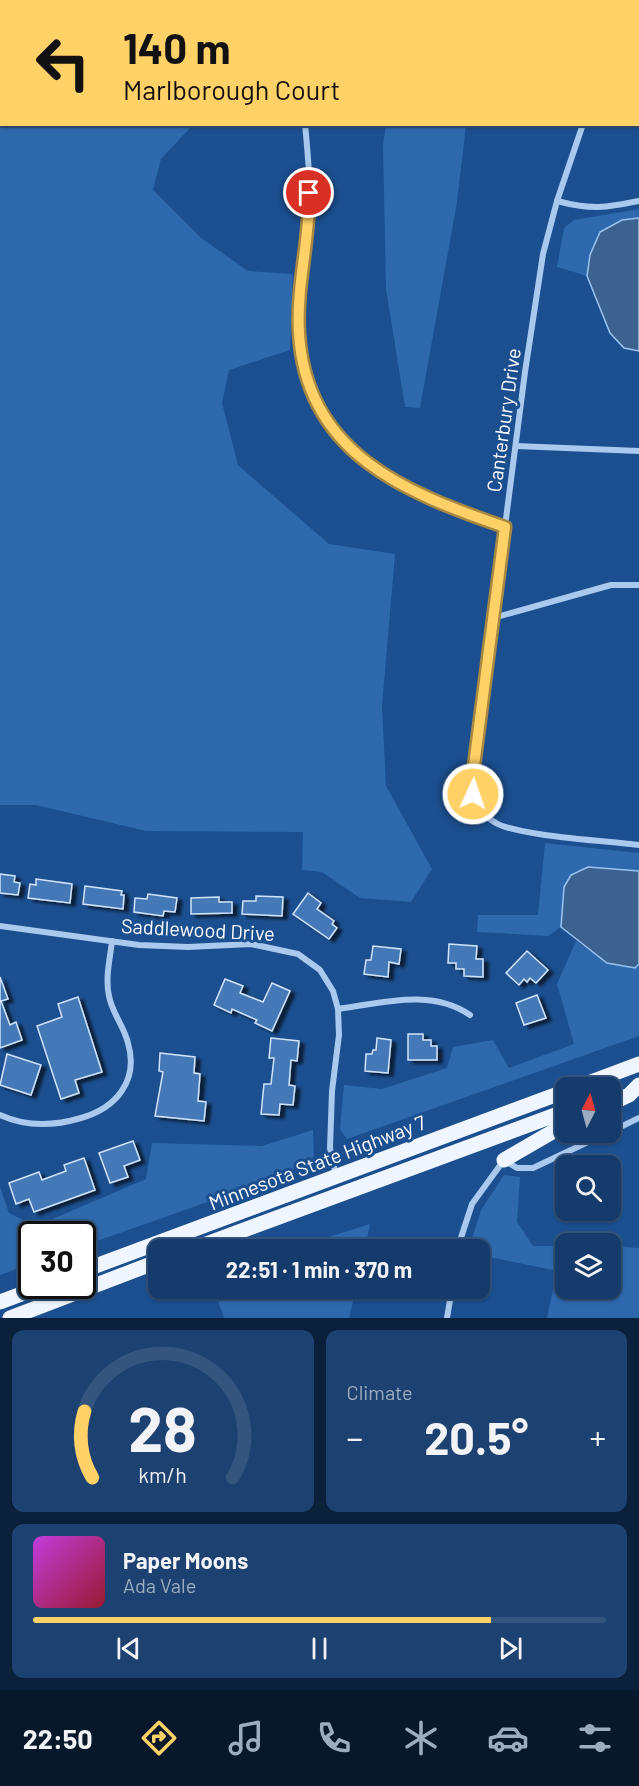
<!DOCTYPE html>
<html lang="en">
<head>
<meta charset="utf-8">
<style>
	:root { --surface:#143b6b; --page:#1d4271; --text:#f1f3f6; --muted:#9dadc1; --line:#33557e; --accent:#ffd166 }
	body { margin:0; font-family:Barlow,sans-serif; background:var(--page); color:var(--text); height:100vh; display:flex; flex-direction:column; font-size:22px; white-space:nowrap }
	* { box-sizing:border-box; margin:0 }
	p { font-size:20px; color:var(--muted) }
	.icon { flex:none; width:33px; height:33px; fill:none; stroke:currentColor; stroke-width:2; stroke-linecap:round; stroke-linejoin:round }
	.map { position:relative; height:1318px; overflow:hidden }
	.drawer { display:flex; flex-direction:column; gap:12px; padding:12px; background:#0b203b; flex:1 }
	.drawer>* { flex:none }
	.guide { position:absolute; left:0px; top:0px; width:639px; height:126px; box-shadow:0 2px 4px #0004,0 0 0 2px var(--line); background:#ffd166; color:#111; overflow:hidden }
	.needle { width:39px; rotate:6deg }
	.controls { position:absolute; left:555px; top:1077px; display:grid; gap:12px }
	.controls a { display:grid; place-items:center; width:66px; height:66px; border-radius:12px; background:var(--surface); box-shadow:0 2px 4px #0004,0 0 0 2px var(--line); font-size:30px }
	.speed { position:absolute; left:18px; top:1221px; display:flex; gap:12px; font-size:30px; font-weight:700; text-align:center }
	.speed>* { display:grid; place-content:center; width:78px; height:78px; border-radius:50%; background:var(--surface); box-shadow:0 2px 4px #0004,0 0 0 2px var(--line); line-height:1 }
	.speed .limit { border:3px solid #111; border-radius:9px; background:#fff; color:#111 }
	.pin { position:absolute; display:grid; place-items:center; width:51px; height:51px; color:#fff; margin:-26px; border:3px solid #fff; border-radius:50%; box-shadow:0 2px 6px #0007 }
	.me { position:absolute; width:66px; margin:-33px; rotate:3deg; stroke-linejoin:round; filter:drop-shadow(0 0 4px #0008) }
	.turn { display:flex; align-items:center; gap:21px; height:126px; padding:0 24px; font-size:27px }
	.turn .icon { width:78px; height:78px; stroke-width:2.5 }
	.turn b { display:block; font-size:42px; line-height:51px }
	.big { font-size:45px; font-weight:700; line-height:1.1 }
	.drawer .card { flex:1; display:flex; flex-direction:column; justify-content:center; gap:9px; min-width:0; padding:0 21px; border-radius:12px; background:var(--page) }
	.drawer .dial { align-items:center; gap:0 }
	.dial svg { height:156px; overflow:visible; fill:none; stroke:var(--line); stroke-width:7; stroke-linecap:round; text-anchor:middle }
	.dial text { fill:var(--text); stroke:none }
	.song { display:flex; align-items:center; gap:18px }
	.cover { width:72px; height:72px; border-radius:9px; background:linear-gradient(135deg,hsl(290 70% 55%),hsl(350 70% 35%)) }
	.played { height:6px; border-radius:3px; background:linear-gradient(90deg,var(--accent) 80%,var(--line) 80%) }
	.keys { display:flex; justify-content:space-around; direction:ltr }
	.heat { display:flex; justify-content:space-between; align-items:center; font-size:33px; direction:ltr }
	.drawer .tiles { flex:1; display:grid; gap:12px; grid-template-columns:1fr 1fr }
	.card:last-child { grid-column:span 2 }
	.trip { position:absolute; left:148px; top:1239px; width:342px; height:60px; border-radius:12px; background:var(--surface); box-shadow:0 2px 4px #0004,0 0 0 2px var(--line); font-weight:700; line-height:60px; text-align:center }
	.menu { display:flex; height:96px; justify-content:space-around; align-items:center; background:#08182b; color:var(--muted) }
	.menu .icon { width:42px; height:42px }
	.menu .on { color:var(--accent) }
	.menu b { font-size:27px; color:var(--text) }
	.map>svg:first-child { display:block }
	.green { fill:#2e69ad }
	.water { fill:#3c6290; stroke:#9cc4f0; stroke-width:1.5 }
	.building { fill:#4478b7; stroke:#cfe3fa; stroke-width:1.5; filter:url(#shadow) }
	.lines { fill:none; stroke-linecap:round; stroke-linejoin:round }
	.street { stroke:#a9c9ee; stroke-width:6 }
	.primary { stroke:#f0f6ff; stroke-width:15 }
	.route-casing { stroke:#a68842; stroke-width:15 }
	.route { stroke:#ffd166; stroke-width:10 }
	.labels { text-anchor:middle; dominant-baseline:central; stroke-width:6; stroke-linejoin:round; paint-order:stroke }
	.street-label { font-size:20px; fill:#fff; stroke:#1b4f8f }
</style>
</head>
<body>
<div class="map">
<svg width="639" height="1318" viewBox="0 0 639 1318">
	<defs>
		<filter id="shadow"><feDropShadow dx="5" dy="3" stdDeviation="1.5" flood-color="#0009"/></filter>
	</defs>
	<rect width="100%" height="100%" fill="#1b4f8f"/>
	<g class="green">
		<path d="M0,0H196L2,2V124L193,125L161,159L153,190L201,238L248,271L293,274L290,350L229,370L222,403L238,465L329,544L395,554L382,706L386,786L432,869L411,902L360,898L322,872L302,870L303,832L146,831L36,805H0Z"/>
		<path d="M386,125H466L457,202L420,408L405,407L386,289L383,145Z"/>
		<path d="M639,209V218L621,220L590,255L587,276L557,267L564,228L574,220Z"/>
		<path d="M545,843L639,853V871L588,867L564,887L561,927L548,936L477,932L478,915H538Z"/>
		<path d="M576,941L607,963L635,968L639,964V1036L347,1139L340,1129L344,1085L382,1089L447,1068L453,1047L493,1040L509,1068L574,1044L557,984Z"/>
		<path d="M313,1130L314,1154L312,1161L247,1188L83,1246L82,1234H32L31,1264L0,1275V1187L9,1213L36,1226L146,1179L152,1143L262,1146Z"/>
		<path d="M504,1175L520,1177L517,1222L533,1246H565L566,1288H610L611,1246L639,1248V1318H547L557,1271L480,1255V1250L469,1249L481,1210Z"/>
		<path d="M370,1224L365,1249H292L297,1247Z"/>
		<path d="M214,1289V1288L356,1289L349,1318H224Z"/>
	</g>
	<g class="water">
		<path d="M639,218V351L624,348L610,333L587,276L590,255L600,232L622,220Z"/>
		<path d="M588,867L639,871V964L635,968L607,963L561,927L564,887L571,875Z"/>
	</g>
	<g class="building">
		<path d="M0,874L15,876L14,882L20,883L18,895L0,893Z"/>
		<path d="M36,879L72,884L70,903L28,898L30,884L36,885Z"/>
		<path d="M85,886L122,891L121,895H124L123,909L83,904Z"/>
		<path d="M308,893L321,903L317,909L334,921L332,924L337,928L329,939L293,914Z"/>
		<path d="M148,894L177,898L175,912L164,911L163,916L134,912L135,898L147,899Z"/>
		<path d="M256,896L283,897L282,916L242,914L243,901H256Z"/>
		<path d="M219,897V902H232V913L191,914V898Z"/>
		<path d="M449,944L477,946L476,959H483V977L464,976V969H456V963H448Z"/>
		<path d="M373,946L401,949L399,964L389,962L388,977L364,974L366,960H371Z"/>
		<path d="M527,951L548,970L536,983L530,978L527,982L524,979L519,985L506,973Z"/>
		<path d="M0,977L8,999L1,1001L10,1025L16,1022L22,1040L0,1048Z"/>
		<path d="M225,979L243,986L240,993L263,1002L272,983L290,991L272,1031L255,1023L257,1020L232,1009L231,1013L214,1005Z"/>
		<path d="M537,995L546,1018L524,1025L516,1003Z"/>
		<path d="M78,997L102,1072L75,1080L79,1093L61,1099L37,1026L62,1017L58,1004Z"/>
		<path d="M408,1034H423V1040H431V1046H437V1060H408Z"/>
		<path d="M271,1038L299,1041L297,1061L291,1060L289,1085L295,1086L293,1105L280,1104L279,1115L261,1114L264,1084H271L274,1058H269Z"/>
		<path d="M377,1038L391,1040L388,1073L365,1071L366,1054H372L373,1050H376Z"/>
		<path d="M160,1053L195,1057L194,1073L200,1074L198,1101L206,1102L204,1121L155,1116L163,1072L159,1071Z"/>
		<path d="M7,1054L41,1065L31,1095L0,1085Z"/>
		<path d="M133,1141L140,1160L124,1166L128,1177L110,1183L99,1153Z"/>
		<path d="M84,1158L95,1190L34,1212L29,1199L16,1204L9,1183L39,1172L42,1180L66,1171L64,1165Z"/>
	</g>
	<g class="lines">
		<g class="street">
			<path d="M309,2L310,0"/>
			<path d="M612,2V0"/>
			<path d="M305,124C308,155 311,185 310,215C309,254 296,294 299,333C306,454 406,493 505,527"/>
			<path d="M583,124L557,201L543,254L525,372L472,781C474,799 479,814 496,823C518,836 609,841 639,845"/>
			<path d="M557,201C591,210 605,208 639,201"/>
			<path d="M516,446L639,451"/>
			<path d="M493,618L611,585H639"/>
			<path d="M0,926L139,945L188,947L251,944L298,954L320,970L333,991L338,1009L339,1035L332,1091L330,1148L336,1176"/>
			<path d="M338,1009C383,1003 431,988 470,1015"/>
			<path d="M0,1115C26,1127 54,1126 81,1118C116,1108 139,1081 128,1043C124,1026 112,1013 109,996C105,978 110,959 112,941"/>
			<path d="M610,1132L639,1118"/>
			<path d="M457,1250L472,1204L504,1160L517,1168H533L609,1132"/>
			<path d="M447,1318L452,1288"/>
		</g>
		<g class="primary">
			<path d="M575,1088L639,1064"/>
			<path d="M610,1104L629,1095L639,1085"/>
			<path d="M504,1160L566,1124"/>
			<path d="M190,1250L566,1111"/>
			<path d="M82,1271L566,1091"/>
			<path d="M0,1302L43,1286"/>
			<path d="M10,1318L159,1261"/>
		</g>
	</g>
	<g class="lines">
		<g class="route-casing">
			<path id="route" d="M309,193C310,240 296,286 299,333C306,454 406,493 505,527L472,781L473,794"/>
		</g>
		<use href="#route" class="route"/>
	</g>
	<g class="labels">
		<g class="street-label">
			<text transform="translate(503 420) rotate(-82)">Canterbury Drive</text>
			<text transform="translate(198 929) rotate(3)">Saddlewood Drive</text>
			<text transform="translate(317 1162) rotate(-21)">Minnesota State Highway 7</text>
		</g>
	</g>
</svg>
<div class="controls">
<a><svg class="needle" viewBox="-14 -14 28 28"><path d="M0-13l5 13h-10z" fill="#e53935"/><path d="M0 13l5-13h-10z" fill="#9dadc1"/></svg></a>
<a><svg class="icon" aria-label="search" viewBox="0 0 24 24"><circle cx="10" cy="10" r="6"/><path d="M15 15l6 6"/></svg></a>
<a><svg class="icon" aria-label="layers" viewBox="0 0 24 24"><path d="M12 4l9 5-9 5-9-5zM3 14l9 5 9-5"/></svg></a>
</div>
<div class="speed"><div class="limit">30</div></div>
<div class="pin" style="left:309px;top:193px;background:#d93025"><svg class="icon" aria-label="arrive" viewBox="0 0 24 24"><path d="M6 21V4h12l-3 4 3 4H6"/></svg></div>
<svg class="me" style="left:473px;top:794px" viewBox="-20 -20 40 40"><circle r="17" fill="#ffd166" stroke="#fff" stroke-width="3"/><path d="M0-11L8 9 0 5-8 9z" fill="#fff"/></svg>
<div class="trip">22:51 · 1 min · 370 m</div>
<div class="guide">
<div class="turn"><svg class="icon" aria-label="left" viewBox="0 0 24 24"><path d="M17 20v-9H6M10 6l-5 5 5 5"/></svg><div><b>140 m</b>Marlborough Court</div></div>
</div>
</div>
<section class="drawer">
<div class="tiles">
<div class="card dial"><svg viewBox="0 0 100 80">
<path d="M14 69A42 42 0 1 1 86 69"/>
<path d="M14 69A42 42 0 0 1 10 35" stroke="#ffd166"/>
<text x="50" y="56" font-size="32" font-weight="700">28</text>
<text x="50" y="72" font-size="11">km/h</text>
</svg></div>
<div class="card"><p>Climate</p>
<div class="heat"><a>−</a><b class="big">20.5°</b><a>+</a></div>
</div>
<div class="card">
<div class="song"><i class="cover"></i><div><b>Paper Moons</b><p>Ada Vale</p></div></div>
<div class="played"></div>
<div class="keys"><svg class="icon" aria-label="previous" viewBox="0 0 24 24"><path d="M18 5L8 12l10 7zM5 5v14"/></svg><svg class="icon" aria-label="pause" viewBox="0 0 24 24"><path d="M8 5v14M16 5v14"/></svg><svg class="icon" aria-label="next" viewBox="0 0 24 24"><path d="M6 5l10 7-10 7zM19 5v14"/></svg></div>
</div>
</div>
</section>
<nav class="menu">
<b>22:50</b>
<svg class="icon on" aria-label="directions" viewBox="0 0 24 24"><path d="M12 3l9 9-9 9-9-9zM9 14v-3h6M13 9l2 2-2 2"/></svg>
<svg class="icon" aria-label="music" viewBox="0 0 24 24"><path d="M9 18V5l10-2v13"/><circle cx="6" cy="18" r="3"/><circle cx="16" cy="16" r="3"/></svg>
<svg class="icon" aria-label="phone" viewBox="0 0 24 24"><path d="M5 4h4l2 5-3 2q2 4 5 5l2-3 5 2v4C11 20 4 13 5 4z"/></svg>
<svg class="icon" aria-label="climate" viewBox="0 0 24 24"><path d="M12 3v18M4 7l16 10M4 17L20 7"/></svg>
<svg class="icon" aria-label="car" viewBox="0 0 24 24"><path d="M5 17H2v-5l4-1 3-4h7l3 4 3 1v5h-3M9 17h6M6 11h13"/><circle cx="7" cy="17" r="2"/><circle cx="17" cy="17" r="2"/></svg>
<svg class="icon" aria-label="filters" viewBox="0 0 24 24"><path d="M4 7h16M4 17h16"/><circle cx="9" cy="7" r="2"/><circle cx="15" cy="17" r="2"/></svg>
</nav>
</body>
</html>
